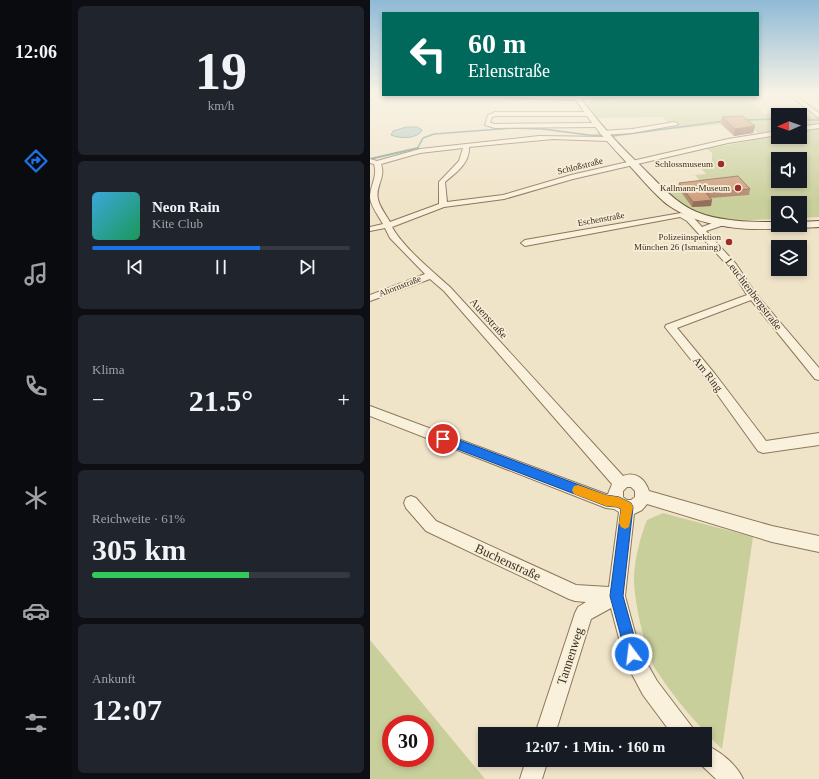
<!DOCTYPE html>
<html lang="de">
<head>
<meta charset="utf-8">
<style>
	:root { --surface:#171b24; --page:#20242c; --text:#f1f3f6; --muted:#9ea1a6; --line:#363941; --accent:#1a73e8 }
	body { margin:0; font-family:Georgia,serif; background:var(--page); color:var(--text); height:100vh; display:flex; flex-direction:column; font-size:15px; white-space:nowrap }
	* { box-sizing:border-box; margin:0 }
	p { font-size:13px; color:var(--muted) }
	.icon { flex:none; width:22px; height:22px; fill:none; stroke:currentColor; stroke-width:2; stroke-linecap:round; stroke-linejoin:round }
	.map { position:relative; flex:1; overflow:hidden }
	.drawer { display:flex; flex-direction:column; gap:6px; padding:6px; background:#0d0f14; width:298px }
	.drawer>* { flex:none }
	.banner { position:absolute; left:12px; top:12px; width:377px; height:84px; border-radius:0px; box-shadow:0 2px 6px #0003; background:#00695c; color:#fff; overflow:hidden }
	.needle { width:26px; rotate:268deg }
	.fabs { position:absolute; left:401px; top:108px; display:grid; gap:8px }
	.fabs a { display:grid; place-items:center; width:36px; height:36px; border-radius:0px; background:var(--surface); box-shadow:0 2px 6px #0003; font-size:20px }
	.speed { position:absolute; left:12px; top:715px; display:flex; gap:8px; font-size:20px; font-weight:700; text-align:center }
	.speed>* { display:grid; place-content:center; width:52px; height:52px; border-radius:50%; background:var(--surface); box-shadow:0 2px 6px #0003; line-height:1 }
	.speed .limit { border:6px solid #d22; background:#fff; color:#111 }
	.pin { position:absolute; display:grid; place-items:center; width:34px; height:34px; color:#fff; margin:-17px; border:2px solid #fff; border-radius:50%; box-shadow:0 1px 4px #0007 }
	.me { position:absolute; width:44px; margin:-22px; rotate:345deg; stroke-linejoin:round; filter:drop-shadow(0 0 3px #0008) }
	.turn { display:flex; align-items:center; gap:14px; height:84px; padding:0 20px; font-size:18px }
	.turn .icon { width:52px; height:52px; stroke-width:2.5 }
	.turn b { display:block; font-size:28px; line-height:34px }
	.big { font-size:30px; font-weight:800; line-height:1.1 }
	.drawer .tile { flex:1; display:flex; flex-direction:column; justify-content:center; gap:6px; min-width:0; padding:0 14px; border-radius:6px; background:var(--page) }
	.drawer .dial { align-items:center; gap:0 }
	.dial b { font-size:52px; line-height:1 }
	.song { display:flex; align-items:center; gap:12px }
	.cover { width:48px; height:48px; border-radius:6px; background:linear-gradient(135deg,hsl(200 70% 55%),hsl(150 70% 35%)) }
	.played { height:4px; border-radius:2px; background:linear-gradient(90deg,var(--accent) 65%,var(--line) 65%) }
	.keys { display:flex; justify-content:space-around; direction:ltr }
	.heat { display:flex; justify-content:space-between; align-items:center; font-size:22px; direction:ltr }
	.charge { height:6px; border-radius:3px; background:linear-gradient(90deg,#34c759 61%,var(--line) 0) }
	.trip { position:absolute; left:108px; top:727px; width:234px; height:40px; border-radius:0px; background:var(--surface); box-shadow:0 2px 6px #0003; font-weight:800; line-height:40px; text-align:center }
	main { display:flex; flex:1; min-height:0 }
	.tabs { display:flex; flex-direction:column; width:72px; justify-content:space-around; align-items:center; background:#090b0e; color:var(--muted) }
	.tabs .icon { width:28px; height:28px }
	.tabs .current { color:var(--accent) }
	.tabs b { font-size:18px; color:var(--text) }
	.map>svg:first-child { display:block }
	.green { fill:#c9cf9b; fill-rule:evenodd }
	.water { fill:#a9c4bc; stroke:#6f938a }
	.lines { fill:none; stroke-linecap:round; stroke-linejoin:round }
	.stream-far1 { stroke:#6f938a; stroke-width:1.5 }
	.stream { stroke:#6f938a; stroke-width:2 }
	.minor-casing { stroke:#8d765c; stroke-width:2 }
	.secondary-casing { stroke:#6f573f; stroke-width:2 }
	.minor { fill:#faf1dc; fill-rule:evenodd }
	.secondary { fill:#faf1dc; fill-rule:evenodd }
	.wall { fill:#b2896c }
	.shaded-wall { fill:#916f58 }
	.building { fill:#cf9f7d; stroke:#916f58 }
	.route { fill:#1a73e8; stroke:#114b97 }
	.slow { fill:#f59e0b }
	.poi-dot { fill:#9e2a2b; stroke:#f7eed8; stroke-width:1.5 }
	.labels { text-anchor:middle; dominant-baseline:central; stroke-width:3.5; stroke-linejoin:round; paint-order:stroke }
	.far-poi-label { font-size:9px; fill:#3d2e20; stroke:#f7eed8; text-anchor:end }
	.far-street-label { font-size:9px; fill:#3d2e20; stroke:#f7eed8 }
	.street-label { font-size:11px; fill:#3d2e20; stroke:#f7eed8 }
	.near-street-label { font-size:13px; fill:#3d2e20; stroke:#f7eed8 }
</style>
</head>
<body>
<main>
<nav class="tabs">
<b>12:06</b>
<svg class="icon current" aria-label="directions" viewBox="0 0 24 24"><path d="M12 3l9 9-9 9-9-9zM9 14v-3h6M13 9l2 2-2 2"/></svg>
<svg class="icon" aria-label="music" viewBox="0 0 24 24"><path d="M9 18V5l10-2v13"/><circle cx="6" cy="18" r="3"/><circle cx="16" cy="16" r="3"/></svg>
<svg class="icon" aria-label="phone" viewBox="0 0 24 24"><path d="M5 4h4l2 5-3 2q2 4 5 5l2-3 5 2v4C11 20 4 13 5 4z"/></svg>
<svg class="icon" aria-label="climate" viewBox="0 0 24 24"><path d="M12 3v18M4 7l16 10M4 17L20 7"/></svg>
<svg class="icon" aria-label="car" viewBox="0 0 24 24"><path d="M5 17H2v-5l4-1 3-4h7l3 4 3 1v5h-3M9 17h6M6 11h13"/><circle cx="7" cy="17" r="2"/><circle cx="17" cy="17" r="2"/></svg>
<svg class="icon" aria-label="filters" viewBox="0 0 24 24"><path d="M4 7h16M4 17h16"/><circle cx="9" cy="7" r="2"/><circle cx="15" cy="17" r="2"/></svg>
</nav>
<section class="drawer">
<div class="tile dial"><b>19</b><p>km/h</p></div>
<div class="tile">
<div class="song"><i class="cover"></i><div><b>Neon Rain</b><p>Kite Club</p></div></div>
<div class="played"></div>
<div class="keys"><svg class="icon" aria-label="previous" viewBox="0 0 24 24"><path d="M18 5L8 12l10 7zM5 5v14"/></svg><svg class="icon" aria-label="pause" viewBox="0 0 24 24"><path d="M8 5v14M16 5v14"/></svg><svg class="icon" aria-label="next" viewBox="0 0 24 24"><path d="M6 5l10 7-10 7zM19 5v14"/></svg></div>
</div>
<div class="tile"><p>Klima</p>
<div class="heat"><a>−</a><b class="big">21.5°</b><a>+</a></div>
</div>
<div class="tile"><p>Reichweite · 61%</p><b class="big">305 km</b><div class="charge"></div></div>
<div class="tile"><p>Ankunft</p><b class="big">12:07</b></div>
</section>
<div class="map">
<svg width="449" height="779" viewBox="0 0 449 779">
	<rect width="100%" height="100%" fill="#f0e4c8"/>
	<g class="green">
		<path d="M279,95H374L395,114L446,116L449,118V124L430,127V115H408V131L389,134L375,122L305,129L292,117L227,118L217,104L219,102L226,99Z"/>
		<path d="M449,128V217L430,218V203H408V219C378,220 341,224 315,207C307,202 300,196 293,190L332,183L325,175L336,174L329,166L338,164L335,162L342,161V153L337,149L408,135V137H430V131ZM408,159H430V181H408Z"/>
		<path d="M293,513L383,537L352,749C327,725 305,699 286,670C275,653 263,597 264,576C265,557 270,538 277,520Z"/>
		<path d="M0,640L115,779H0ZM21,724H55V758H21Z"/>
	</g>
	<path class="water" d="M36,127H47L52,130C48,139 30,139 21,135L23,131Z"/>
	<g class="lines">
		<g class="stream-far1">
			<path d="M371,120L408,119"/>
			<path d="M430,120H449"/>
			<path d="M47,149L53,138L64,134L143,128L173,129L219,135L243,136L355,121"/>
		</g>
		<path class="stream" d="M0,159L48,148"/>
		<g class="minor-casing">
			<g id="minor">
				<path d="M5,93H9L0,101V97Z"/>
				<path d="M417,93H422L449,113V118Z"/>
				<path d="M205,95H209L210,96L258,95L256,96L208,99Z"/>
				<path d="M125,112H219L222,114L219,116H126L122,117L120,123L125,124L226,123L229,125L226,127L125,128L115,125L118,115Z"/>
				<path d="M305,122L308,124L307,125L262,133L232,135L229,133L232,131L262,129Z"/>
				<path d="M449,124V128L430,131V127Z"/>
				<path d="M408,131V135L358,143L203,179L134,199L74,207L22,227C33,247 62,271 80,287L253,476C266,471 275,479 279,491L402,526L449,536V552L402,542L277,504L272,510L264,514L255,596L270,651L287,681L322,727L325,734H302L273,695L255,661L241,608L221,619L185,734H165L205,613L208,607L216,602L205,601L199,599L56,531L36,508L34,503L36,498L41,496L46,498L66,521L206,585L239,587L249,512L244,509L236,508L0,416V406L236,494H238L242,484L74,291L60,279L0,301V295L55,274L20,238L15,228L0,231V227L13,224C9,217 1,206 0,198C0,185 8,177 4,164L0,163V159L7,161L50,149L169,136L238,137L241,139L238,141L183,139L99,147C100,163 86,173 75,182L77,202L133,195L201,175L358,139ZM93,148L89,161L69,182V204L20,222C16,215 9,206 8,199C5,186 16,178 11,164L50,153ZM257,487H261L265,491V497L261,500H257L253,497V491Z"/>
				<path d="M311,213L323,217L332,227L348,221H354V225L336,231L366,264L386,294L449,368V380L445,379L381,300L307,328L345,374L396,441L449,433V445L393,453L388,451L337,380L295,327L296,325L377,295L360,268L317,221L310,217L155,246L151,243L155,240Z"/>
				<path d="M335,745C349,750 367,765 373,779H346L328,762L327,760H335Z"/>
				<path d="M156,760H178L172,779H150Z"/>
			</g>
		</g>
		<g class="secondary-casing">
			<path id="secondary" d="M132,95L210,97C229,124 251,147 275,170C293,188 309,207 335,215C359,222 384,222 408,222V225H430V222L449,221V227C400,230 341,235 298,205C284,194 272,179 260,166C240,145 221,124 206,100L135,97Z"/>
		</g>
		<use href="#minor" class="minor"/>
		<use href="#secondary" class="secondary"/>
	</g>
	<g class="wall">
		<path d="M352,117L385,126L383,133L364,136L351,124Z"/>
		<path d="M309,183L380,189L379,195L340,198L341,206L322,207L308,188Z"/>
	</g>
	<g class="shaded-wall">
		<path d="M385,126L383,133L364,136L365,129Z"/>
		<path d="M342,200L341,206L322,207L323,202Z"/>
	</g>
	<g class="building">
		<path d="M372,116L385,126L365,129L352,117Z"/>
		<path d="M368,176L380,189L336,193L342,200L323,202L309,183Z"/>
	</g>
	<linearGradient id="sky" x2="0" y2="1"><stop stop-color="#8fbad6"/><stop offset="0.46" stop-color="#f8f3e6"/><stop offset="1" stop-color="#f8f3e6" stop-opacity="0"/></linearGradient>
	<rect width="449" height="202" fill="url(#sky)"/>
	<path class="route" d="M73,434L236,495L249,497L261,503L263,507L253,596L269,654L267,659L262,661L257,659L240,596L251,509L247,507L236,506L69,442L68,439L69,436Z"/>
	<path class="slow" d="M208,485L236,495L249,497L261,503L263,507L259,527L255,529L251,527L249,523L251,509L247,507L236,506L204,494L202,490L204,486Z"/>
	<g class="poi-dot">
		<circle cx="351" cy="164" r="4"/>
		<circle cx="368" cy="188" r="4"/>
		<circle cx="359" cy="242" r="4"/>
	</g>
	<g class="labels">
		<g class="far-poi-label">
			<text x="343" y="164">Schlossmuseum</text>
			<text x="360" y="188">Kallmann-Museum</text>
			<text x="351" y="237">Polizeiinspektion<tspan x="351" dy="10">München 26 (Ismaning)</tspan></text>
		</g>
		<g class="far-street-label">
			<text transform="translate(210 166) rotate(-14)">Schloßstraße</text>
			<text transform="translate(231 219) rotate(-10)">Eschenstraße</text>
			<text transform="translate(30 286) rotate(-21)">Ahornstraße</text>
		</g>
		<g class="street-label">
			<text transform="translate(384 294) rotate(53)">Leuchtenbergstraße</text>
			<text transform="translate(119 318) rotate(48)">Auenstraße</text>
			<text transform="translate(338 374) rotate(52)">Am Ring</text>
		</g>
		<g class="near-street-label">
			<text transform="translate(138 562) rotate(25)">Buchenstraße</text>
			<text transform="translate(200 656) rotate(-72)">Tannenweg</text>
		</g>
	</g>
</svg>
<div class="fabs">
<a><svg class="needle" viewBox="-14 -14 28 28"><path d="M0-13l5 13h-10z" fill="#e53935"/><path d="M0 13l5-13h-10z" fill="#9ea1a6"/></svg></a>
<a><svg class="icon" aria-label="sound" viewBox="0 0 24 24"><path d="M4 9h4l5-4v14l-5-4H4zM17 9q2 3 0 6"/></svg></a>
<a><svg class="icon" aria-label="search" viewBox="0 0 24 24"><circle cx="10" cy="10" r="6"/><path d="M15 15l6 6"/></svg></a>
<a><svg class="icon" aria-label="layers" viewBox="0 0 24 24"><path d="M12 4l9 5-9 5-9-5zM3 14l9 5 9-5"/></svg></a>
</div>
<div class="speed"><div class="limit">30</div></div>
<div class="pin" style="left:73px;top:439px;background:#d93025"><svg class="icon" aria-label="arrive" viewBox="0 0 24 24"><path d="M6 21V4h12l-3 4 3 4H6"/></svg></div>
<svg class="me" style="left:262px;top:654px" viewBox="-20 -20 40 40"><circle r="17" fill="#1a73e8" stroke="#fff" stroke-width="3"/><path d="M0-11L8 9 0 5-8 9z" fill="#fff"/></svg>
<div class="trip">12:07 · 1 Min. · 160 m</div>
<div class="banner">
<div class="turn"><svg class="icon" aria-label="left" viewBox="0 0 24 24"><path d="M17 20v-9H6M10 6l-5 5 5 5"/></svg><div><b>60 m</b>Erlenstraße</div></div>
</div>
</div>
</main>
</body>
</html>
